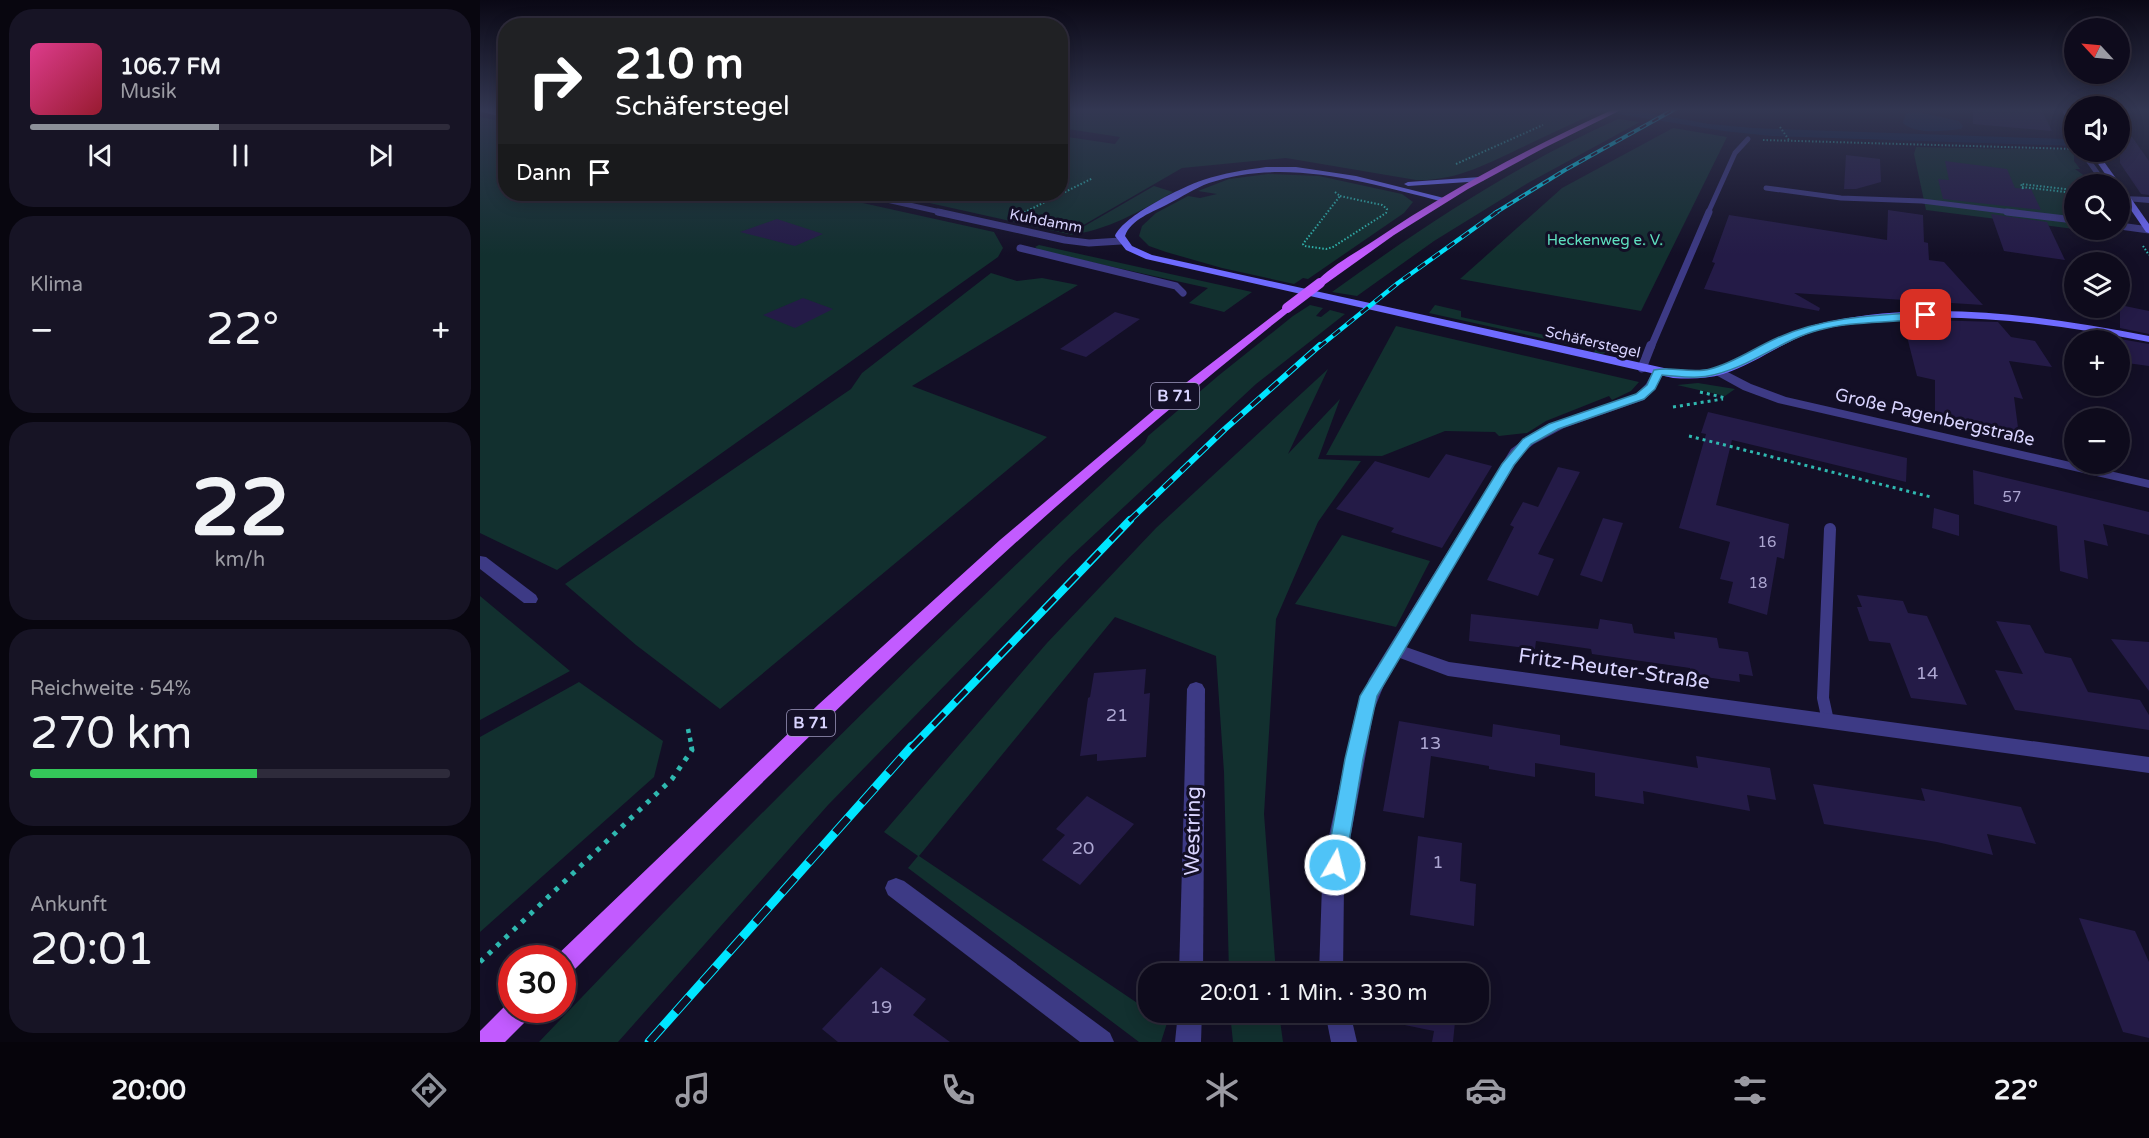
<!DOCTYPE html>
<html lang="de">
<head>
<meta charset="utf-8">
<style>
	:root { --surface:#0e0b1c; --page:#171425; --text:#f1f3f6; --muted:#9b9ba3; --line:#2e2b3b; --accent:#8c9099 }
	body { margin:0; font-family:"Varela Round",sans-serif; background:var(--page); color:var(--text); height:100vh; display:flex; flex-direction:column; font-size:22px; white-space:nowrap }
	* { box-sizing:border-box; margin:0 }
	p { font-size:20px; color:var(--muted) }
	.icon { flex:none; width:33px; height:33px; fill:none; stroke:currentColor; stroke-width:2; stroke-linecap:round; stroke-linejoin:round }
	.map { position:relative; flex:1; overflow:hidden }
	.side { display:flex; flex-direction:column; gap:9px; padding:9px; background:#08060f; width:480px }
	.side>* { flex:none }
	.top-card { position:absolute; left:18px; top:18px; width:570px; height:183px; border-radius:24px; box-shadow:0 3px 15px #0003,0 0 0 2px var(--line); background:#202124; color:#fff; overflow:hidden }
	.needle { width:39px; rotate:296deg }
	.controls { position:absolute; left:1584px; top:18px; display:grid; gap:12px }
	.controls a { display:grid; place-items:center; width:66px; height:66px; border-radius:50%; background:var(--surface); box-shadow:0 3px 15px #0003,0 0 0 2px var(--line); font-size:30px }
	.speed { position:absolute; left:18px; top:945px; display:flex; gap:12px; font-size:30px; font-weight:700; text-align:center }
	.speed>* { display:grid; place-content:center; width:78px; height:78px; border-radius:50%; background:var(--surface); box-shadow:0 3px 15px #0003,0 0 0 2px var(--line); line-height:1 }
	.speed .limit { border:9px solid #d22; background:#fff; color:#111 }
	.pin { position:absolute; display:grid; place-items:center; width:51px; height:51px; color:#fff; margin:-26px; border-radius:12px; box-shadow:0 3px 9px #0006 }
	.me { position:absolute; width:66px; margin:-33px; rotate:8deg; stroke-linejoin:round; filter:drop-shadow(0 0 4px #0008) }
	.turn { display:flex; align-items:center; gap:21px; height:126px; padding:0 18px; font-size:27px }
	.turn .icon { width:78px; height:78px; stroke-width:2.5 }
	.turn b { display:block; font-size:42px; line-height:51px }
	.then { display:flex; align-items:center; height:57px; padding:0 18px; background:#0003; gap:12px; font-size:22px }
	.big { font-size:45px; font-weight:600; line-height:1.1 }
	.side .widget { flex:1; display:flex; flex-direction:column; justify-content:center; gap:9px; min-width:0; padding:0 21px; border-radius:24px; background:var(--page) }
	.side .dial { align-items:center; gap:0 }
	.dial b { font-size:78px; line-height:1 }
	.song { display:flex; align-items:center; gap:18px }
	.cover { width:72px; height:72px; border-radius:9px; background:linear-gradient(135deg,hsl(330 70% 55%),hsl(350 70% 35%)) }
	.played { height:6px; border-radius:3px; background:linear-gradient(90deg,var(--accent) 45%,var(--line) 45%) }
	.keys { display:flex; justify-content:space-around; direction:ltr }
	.heat { display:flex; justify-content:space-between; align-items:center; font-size:33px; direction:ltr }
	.charge { height:9px; border-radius:4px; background:linear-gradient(90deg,#34c759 54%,var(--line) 0) }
	.trip { position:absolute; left:658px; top:963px; width:351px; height:60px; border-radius:24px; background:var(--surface); box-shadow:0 3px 15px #0003,0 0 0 2px var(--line); font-weight:600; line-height:60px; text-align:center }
	.menu { display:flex; height:96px; justify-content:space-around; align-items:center; background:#06040b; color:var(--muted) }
	.menu .icon { width:42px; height:42px }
	.menu .current { color:var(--accent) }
	.menu b { font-size:27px; color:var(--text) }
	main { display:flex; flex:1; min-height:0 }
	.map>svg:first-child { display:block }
	.green { fill:#12302f }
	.water { fill:#0a1f44 }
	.building { fill:#241b47 }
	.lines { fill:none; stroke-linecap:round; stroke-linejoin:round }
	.path-far3 { stroke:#2fb8b0; stroke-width:2; stroke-dasharray:1.5 2; stroke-linecap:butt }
	.path-far2 { stroke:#2fb8b0; stroke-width:3; stroke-dasharray:3 4; stroke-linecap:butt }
	.path-far1 { stroke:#2fb8b0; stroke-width:4.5; stroke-dasharray:4 5; stroke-linecap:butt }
	.path { stroke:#2fb8b0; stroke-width:5; stroke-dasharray:4.5 7; stroke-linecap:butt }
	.service-far3 { stroke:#3d3a85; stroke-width:5 }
	.service-far2 { stroke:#3d3a85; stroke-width:7 }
	.service-far1 { stroke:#3d3a85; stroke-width:9 }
	.service { stroke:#3d3a85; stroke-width:12 }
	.minor { fill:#3d3a85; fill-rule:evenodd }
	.secondary { fill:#6f6bff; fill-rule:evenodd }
	.primary { fill:#c25bff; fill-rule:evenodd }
	.rail-far4-casing { stroke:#00e5ff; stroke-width:4 }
	.rail-far3-casing { stroke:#00e5ff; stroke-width:4.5 }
	.rail-far2-casing { stroke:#00e5ff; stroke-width:6 }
	.rail-far1-casing { stroke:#00e5ff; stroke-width:8 }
	.rail-casing { stroke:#00e5ff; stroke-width:9 }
	.rail-far4 { stroke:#130f26; stroke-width:2; stroke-dasharray:7; stroke-linecap:butt }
	.rail-far3 { stroke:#130f26; stroke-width:3; stroke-dasharray:9; stroke-linecap:butt }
	.rail-far2 { stroke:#130f26; stroke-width:4; stroke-dasharray:12; stroke-linecap:butt }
	.rail-far1 { stroke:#130f26; stroke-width:5; stroke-dasharray:16; stroke-linecap:butt }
	.rail { stroke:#130f26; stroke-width:7; stroke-dasharray:20; stroke-linecap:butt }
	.primary-bridge { stroke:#c25bff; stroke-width:10 }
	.route { fill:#4fc3f7; stroke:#337fa1; stroke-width:1.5 }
	.labels { text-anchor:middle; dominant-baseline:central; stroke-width:6; stroke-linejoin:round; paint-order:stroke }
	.far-street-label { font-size:15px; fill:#d9d4ff; stroke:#130f26 }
	.far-park-label { font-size:15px; fill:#5fe0c0; stroke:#130f26 }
	.number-label { font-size:15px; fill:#aca6d1 }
	.shield { fill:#130f26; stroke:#9e99be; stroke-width:1.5 }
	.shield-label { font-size:16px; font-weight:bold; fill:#d9d4ff }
	.street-label { font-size:18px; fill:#d9d4ff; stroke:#130f26 }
	.near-number-label { font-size:18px; fill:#aca6d1 }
	.near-street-label { font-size:21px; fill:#d9d4ff; stroke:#130f26 }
</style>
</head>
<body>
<main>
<section class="side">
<div class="widget">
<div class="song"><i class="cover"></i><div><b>106.7 FM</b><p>Musik</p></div></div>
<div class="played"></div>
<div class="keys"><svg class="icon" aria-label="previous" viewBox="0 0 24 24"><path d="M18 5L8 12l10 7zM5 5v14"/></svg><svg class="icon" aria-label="pause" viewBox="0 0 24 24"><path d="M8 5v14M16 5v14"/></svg><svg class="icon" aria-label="next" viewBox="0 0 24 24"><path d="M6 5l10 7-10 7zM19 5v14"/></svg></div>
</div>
<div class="widget"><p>Klima</p>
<div class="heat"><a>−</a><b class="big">22°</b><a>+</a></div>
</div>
<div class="widget dial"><b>22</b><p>km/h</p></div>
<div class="widget"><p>Reichweite · 54%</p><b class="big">270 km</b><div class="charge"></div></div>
<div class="widget"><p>Ankunft</p><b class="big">20:01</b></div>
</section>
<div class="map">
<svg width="1669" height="1042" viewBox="0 0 1669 1042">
	<rect width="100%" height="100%" fill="#130f26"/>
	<g class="green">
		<path d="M597,109H1107L1120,111C1096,122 1072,133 1049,144C1012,161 979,181 936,180L806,158L702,168L588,234L409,194H580L581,136L635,144L640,137L581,128V118Z"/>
		<path d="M0,117L25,122L26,194H342L514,232L523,248L518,257L77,570L0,533Z"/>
		<path d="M1138,119L1160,122L1048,183L954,241L877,296L852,292C945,225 1034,166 1138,119Z"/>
		<path d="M1193,128L1247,137L1161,311L980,279L1082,188Z"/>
		<path d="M1436,147L1594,150V161L1600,169H1595L1616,184H1594V229L1446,210L1434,154Z"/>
		<path d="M788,174L839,176L922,194L933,202L924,213L828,279L823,278L814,284L742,268L686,252L669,246L659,236L662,226L676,213L708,196L720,198L737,194L718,191L749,179Z"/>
		<path d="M674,186L693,192C661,211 626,231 589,235Z"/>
		<path d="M559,245L772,292L744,312L709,303L728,288L561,251L555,247Z"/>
		<path d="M511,273L537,281L562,278L598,285L432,386L567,437L240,709L156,645L85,584L371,389L382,373Z"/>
		<path d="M830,305L843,308L836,316L841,317L850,310L865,314L776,384L589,558L348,805L138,1042H59C255,836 457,637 665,443L668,436L738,376L813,316Z"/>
		<path d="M955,305L981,311V317L1106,344L1152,349L1158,352L1157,357L1131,351L1122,354L1114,353L1115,350L949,313Z"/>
		<path d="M916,326L1159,382L1151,391L1132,400L1129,396L1066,421L1047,433L1019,436L1015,432L965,431L902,456L846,455Z"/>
		<path d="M848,369L808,454L860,399L838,459L881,461L838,522L796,619L784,814L796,973H749L744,772L736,656L635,617L439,856L687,1023L681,1042H659L428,868L438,856L404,832L567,643L676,528Z"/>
		<path d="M1218,383L1255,389L1245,396L1197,385Z"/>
		<path d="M862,535L950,561L916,627L815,604Z"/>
		<path d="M0,596L90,671L0,720Z"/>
		<path d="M99,682L183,741L174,777L0,932V737Z"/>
		<path d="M750,1013H799L803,1042H753Z"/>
	</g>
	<g class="water">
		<path d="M1107,109H1148L1229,124L1273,128L1584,139L1594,140V146L1291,136L1244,131Z"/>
		<path d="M1438,112L1479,121L1483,126L1481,129C1464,131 1436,135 1423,123L1426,113Z"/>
	</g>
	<g class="building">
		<path d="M1493,109H1561L1572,131L1493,124Z"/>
		<path d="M1640,120L1669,161V195L1661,194L1640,163Z"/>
		<path d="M1366,155L1400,159L1401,182L1376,189H1364Z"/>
		<path d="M1465,161L1527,169L1535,188L1551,189L1561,210L1463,199L1458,179L1469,180Z"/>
		<path d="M1408,210L1443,215L1444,242L1448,243L1449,260L1464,262L1503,305L1314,293L1340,308L1339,311L1224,289L1235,263L1232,262L1249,215L1407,240Z"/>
		<path d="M1511,214L1567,222L1585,260L1524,251Z"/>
		<path d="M297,219L343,234L315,246L260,232Z"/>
		<path d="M323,298L353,309L315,328L283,315Z"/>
		<path d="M1640,305L1669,311V334L1640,328Z"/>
		<path d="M635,312L660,319L606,357L580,349Z"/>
		<path d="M1448,320L1518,322L1531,337L1555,341L1572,367L1529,361L1543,399L1534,397L1539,435L1455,416V380L1437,376L1424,325Z"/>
		<path d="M1640,339L1669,344V366L1647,363Z"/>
		<path d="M1228,412L1427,458L1426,482L1252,440L1236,505L1309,524L1304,559L1297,557L1287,615L1248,603L1253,582L1240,579L1250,542L1199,528L1226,434L1221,433Z"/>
		<path d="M966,454L1012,466L962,548L911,532L914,528L856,509L895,461L949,478Z"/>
		<path d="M1078,467L1100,472L1058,554L1074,559L1058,596L1007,580L1034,527L1030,525L1043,502L1058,507Z"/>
		<path d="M1493,470L1669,512V535L1623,524L1628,546L1604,540L1608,579L1580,571L1577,526L1494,504Z"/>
		<path d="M1454,508L1479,515V536L1452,528Z"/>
		<path d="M1123,518L1143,523L1122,582L1100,575Z"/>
		<path d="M1377,595L1423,601L1428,613L1447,616L1487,705L1431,698L1410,643L1389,641L1377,607H1382Z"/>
		<path d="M991,614L1118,629L1120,619L1152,624L1154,633L1195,639L1194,632L1237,638L1239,648L1268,652L1273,676L1259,674L1260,682L1211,675L1210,668L1112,654L1111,649L1056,641L1055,649L989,641Z"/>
		<path d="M1516,621L1550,625L1565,653L1591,658L1608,692L1660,700L1669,715V730L1535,710L1515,670L1543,674Z"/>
		<path d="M1631,639L1669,642V691Z"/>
		<path d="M666,669L664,694L670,693L666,757L617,761V754L600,756L608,698L610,697L614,673Z"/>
		<path d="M919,721L1012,737L1013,724L1080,735V745L1218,768L1216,756L1290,768L1296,800L1267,795L1270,811L1163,791L1164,804L1115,796V773L1055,763V777L1009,769V766L951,756L944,818L903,811Z"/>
		<path d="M1333,784L1445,801L1441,788L1541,807L1556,844L1507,834L1513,855L1457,842L1344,824Z"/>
		<path d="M607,796L654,824L600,885L562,860L585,835L576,829Z"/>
		<path d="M938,836L982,843L980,881L996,884L994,926L930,915Z"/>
		<path d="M1599,918L1655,931L1669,962V1038L1643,1032Z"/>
		<path d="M401,967L446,999L433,1015L470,1042H358L342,1029Z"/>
		<path d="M910,1012H976L973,1042H952L954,1031L910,1022Z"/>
	</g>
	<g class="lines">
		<g class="path-far3">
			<path d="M1300,127L1309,140"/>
			<path d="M1283,140L1594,149"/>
			<path d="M976,164L1063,125"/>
			<path d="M1542,187L1594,193"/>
			<path d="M1543,189L1541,184L1594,190"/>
			<path d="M855,192L860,196"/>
			<path d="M860,196L902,205L907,209L906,213L853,247L846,249L824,246L823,244Z"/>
			<path d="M541,214L613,178"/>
			<path d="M1663,246L1669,255"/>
		</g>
		<g class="path-far2">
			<path d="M1220,392L1246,398"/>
			<path d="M1193,407L1243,399"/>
			<path d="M1209,436L1451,497"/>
		</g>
		<path class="path-far1" d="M208,729L212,748"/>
		<path class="path" d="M0,962L192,779L212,750L211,746"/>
		<g class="service-far3">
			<path d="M0,109L26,115"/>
			<path d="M1612,152L1608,160L1620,177L1631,184"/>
			<path d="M1286,188L1361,198L1442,201L1539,213"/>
			<path d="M380,194L465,213"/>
			<path d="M1228,213L1255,153L1268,139"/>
		</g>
		<g class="service-far2">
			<path d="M458,212L585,240L609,243L641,241"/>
			<path d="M1527,212L1594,220"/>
			<path d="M1640,226L1669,230"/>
			<path d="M540,248L696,286L703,293"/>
			<path d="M1171,347L1229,212"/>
		</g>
		<path class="service-far1" d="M1162,368L1171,345"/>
		<path class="service" d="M1348,721L1343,698L1350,529"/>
		<g class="minor">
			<path d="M1643,196L1669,197V203L1646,201L1642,198Z"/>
			<path d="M1238,367L1271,384L1306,397L1669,480V488L1298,403L1263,390L1234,374V368Z"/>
			<path d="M1178,368L1184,372L1175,389L1164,400L1084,428L1054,444L1041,454L926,647L969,662L1669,757V773L968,676L920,658L904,685L894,710L869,845L864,885L863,974H839L842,885L847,845L876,710L889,679L1031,449C1068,419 1112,410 1156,394L1166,384L1174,369Z"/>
			<path d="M0,556L6,557L56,595L58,599L56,603H44L0,569Z"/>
			<path d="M716,682L722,684L725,689L723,974H699L707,689L710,684Z"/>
			<path d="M416,878L424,881L630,1033L634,1042H600L408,895L405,888L408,881Z"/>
			<path d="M698,1012H722L721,1042H695Z"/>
			<path d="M845,1012H870L877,1042H851Z"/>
		</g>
		<g class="secondary">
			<path d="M1581,109H1588L1594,120V127H1591Z"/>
			<path d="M1610,152H1617L1640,184V185L1632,184Z"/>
			<path d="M786,167H816L876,176L968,199L964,202C888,183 806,157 729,183C715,188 702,197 688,204C673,212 651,219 645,236L652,246L672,255L1193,370C1206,371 1221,372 1234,369C1248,365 1262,356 1275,349C1298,337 1322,327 1347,322C1455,299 1563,316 1669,336V342C1563,322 1454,306 1347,328C1309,336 1279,363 1243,374C1227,379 1210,379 1193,378L666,259L646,250L635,236C643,216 702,187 723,180C744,173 765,170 786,167Z"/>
			<path d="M1000,177L1004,179L1003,181L928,186L924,184L928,182Z"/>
			<path d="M1640,186L1643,187L1669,224V233L1666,232L1640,194Z"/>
		</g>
		<g class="primary">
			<path d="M1134,109H1143L1064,148L988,189L914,235L844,285L835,283C851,266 875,253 895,240C970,189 1051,147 1134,109Z"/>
			<path d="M807,305L811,306V310C716,386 623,464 532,546C380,683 235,829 90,974L82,978V958H74L339,704L520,540L707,382Z"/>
			<path d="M30,1001L32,1010H51L48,1019L25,1042H0V1031Z"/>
		</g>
		<g class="rail-far4-casing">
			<path id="rail-far4" d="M1015,213L1085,170L1195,109"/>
		</g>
		<g class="rail-far3-casing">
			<path id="rail-far3" d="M839,347L918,283L1017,212"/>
		</g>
		<g class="rail-far2-casing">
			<path id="rail-far2" d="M649,521L745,429L840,345"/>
		</g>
		<g class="rail-far1-casing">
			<path id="rail-far1" d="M431,748L650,520"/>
		</g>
		<g class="rail-casing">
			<path id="rail" d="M169,1042L432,746"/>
		</g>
		<use href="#rail-far4" class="rail-far4"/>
		<use href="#rail-far3" class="rail-far3"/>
		<use href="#rail-far2" class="rail-far2"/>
		<use href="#rail-far1" class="rail-far1"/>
		<use href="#rail" class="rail"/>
		<path class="primary-bridge" d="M807,308L840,283"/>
	</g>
	<linearGradient id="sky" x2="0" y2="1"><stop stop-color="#0a0815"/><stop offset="0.43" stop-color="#333752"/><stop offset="1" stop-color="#333752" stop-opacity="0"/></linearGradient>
	<rect width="1669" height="255" fill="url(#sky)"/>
	<path class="route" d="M1446,312L1450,313V317C1414,324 1377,320 1339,330C1300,340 1268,369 1228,376C1214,379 1197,376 1182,375L1175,389L1164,399L1078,429L1051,444L1034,465L897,696L883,759L865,865L862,872L855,874L848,872L846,865L865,759L880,696L1022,464L1043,439L1069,424L1156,394L1167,385L1174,370C1192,366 1212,374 1230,369C1254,363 1274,348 1297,338C1344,317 1395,315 1446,312Z"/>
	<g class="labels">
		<g class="far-street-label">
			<text transform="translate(566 221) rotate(11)">Kuhdamm</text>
			<text transform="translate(1113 342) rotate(13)">Schäferstegel</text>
		</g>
		<g class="far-park-label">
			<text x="1125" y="240">Heckenweg e. V.</text>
		</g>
		<g class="number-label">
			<text x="1532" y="497">57</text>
			<text x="1287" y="542">16</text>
			<text x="1278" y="583">18</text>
		</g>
		<g class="shield">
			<rect x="671" y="383" width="48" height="26" rx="4.5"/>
			<rect x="307" y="710" width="48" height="26" rx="4.5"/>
		</g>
		<g class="shield-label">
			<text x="695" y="396">B 71</text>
			<text x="331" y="723">B 71</text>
		</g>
		<g class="street-label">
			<text transform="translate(1455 417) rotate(13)">Große Pagenbergstraße</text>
		</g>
		<g class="near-number-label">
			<text x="1447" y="673">14</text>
			<text x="637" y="715">21</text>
			<text x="950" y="743">13</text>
			<text x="603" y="848">20</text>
			<text x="958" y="862">1</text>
			<text x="401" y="1007">19</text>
		</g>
		<g class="near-street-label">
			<text transform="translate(1134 669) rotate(8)">Fritz-Reuter-Straße</text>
			<text transform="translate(713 831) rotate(-89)">Westring</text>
		</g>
	</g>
</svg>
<div class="controls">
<a><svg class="needle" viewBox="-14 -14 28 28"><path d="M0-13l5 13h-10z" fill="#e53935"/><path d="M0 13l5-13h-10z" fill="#9b9ba3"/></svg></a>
<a><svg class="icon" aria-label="sound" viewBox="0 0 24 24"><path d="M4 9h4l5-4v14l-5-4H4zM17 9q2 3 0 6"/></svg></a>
<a><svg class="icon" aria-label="search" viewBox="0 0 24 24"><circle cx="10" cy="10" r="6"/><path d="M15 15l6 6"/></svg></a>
<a><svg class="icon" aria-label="layers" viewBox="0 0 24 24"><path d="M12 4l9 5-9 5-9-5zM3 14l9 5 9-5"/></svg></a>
<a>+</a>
<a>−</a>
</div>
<div class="speed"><div class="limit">30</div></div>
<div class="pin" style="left:1446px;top:315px;background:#d93025"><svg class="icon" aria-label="arrive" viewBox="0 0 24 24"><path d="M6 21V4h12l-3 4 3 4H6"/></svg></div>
<svg class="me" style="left:855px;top:865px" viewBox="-20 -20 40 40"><circle r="17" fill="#4fc3f7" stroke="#fff" stroke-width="3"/><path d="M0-11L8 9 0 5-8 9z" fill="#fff"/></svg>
<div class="trip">20:01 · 1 Min. · 330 m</div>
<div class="top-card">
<div class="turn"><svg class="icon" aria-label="right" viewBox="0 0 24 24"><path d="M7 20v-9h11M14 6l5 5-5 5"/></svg><div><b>210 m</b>Schäferstegel</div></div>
<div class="then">Dann<svg class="icon" aria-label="arrive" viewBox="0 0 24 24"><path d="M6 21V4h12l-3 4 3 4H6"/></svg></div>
</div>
</div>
</main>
<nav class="menu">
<b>20:00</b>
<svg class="icon current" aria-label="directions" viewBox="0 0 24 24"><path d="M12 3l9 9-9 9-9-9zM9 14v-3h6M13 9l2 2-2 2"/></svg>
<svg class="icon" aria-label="music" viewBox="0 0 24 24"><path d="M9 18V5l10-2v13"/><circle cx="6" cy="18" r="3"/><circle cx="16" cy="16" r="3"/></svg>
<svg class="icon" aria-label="phone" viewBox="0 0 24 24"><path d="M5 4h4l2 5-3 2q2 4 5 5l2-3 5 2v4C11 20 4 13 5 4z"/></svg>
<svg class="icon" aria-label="climate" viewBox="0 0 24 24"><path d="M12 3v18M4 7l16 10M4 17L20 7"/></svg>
<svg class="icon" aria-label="car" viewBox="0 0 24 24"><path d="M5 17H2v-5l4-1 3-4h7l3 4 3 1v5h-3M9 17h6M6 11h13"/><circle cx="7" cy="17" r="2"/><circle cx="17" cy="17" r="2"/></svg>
<svg class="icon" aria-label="filters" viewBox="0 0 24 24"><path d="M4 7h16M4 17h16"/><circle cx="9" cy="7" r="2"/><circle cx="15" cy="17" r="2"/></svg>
<b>22°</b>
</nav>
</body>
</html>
